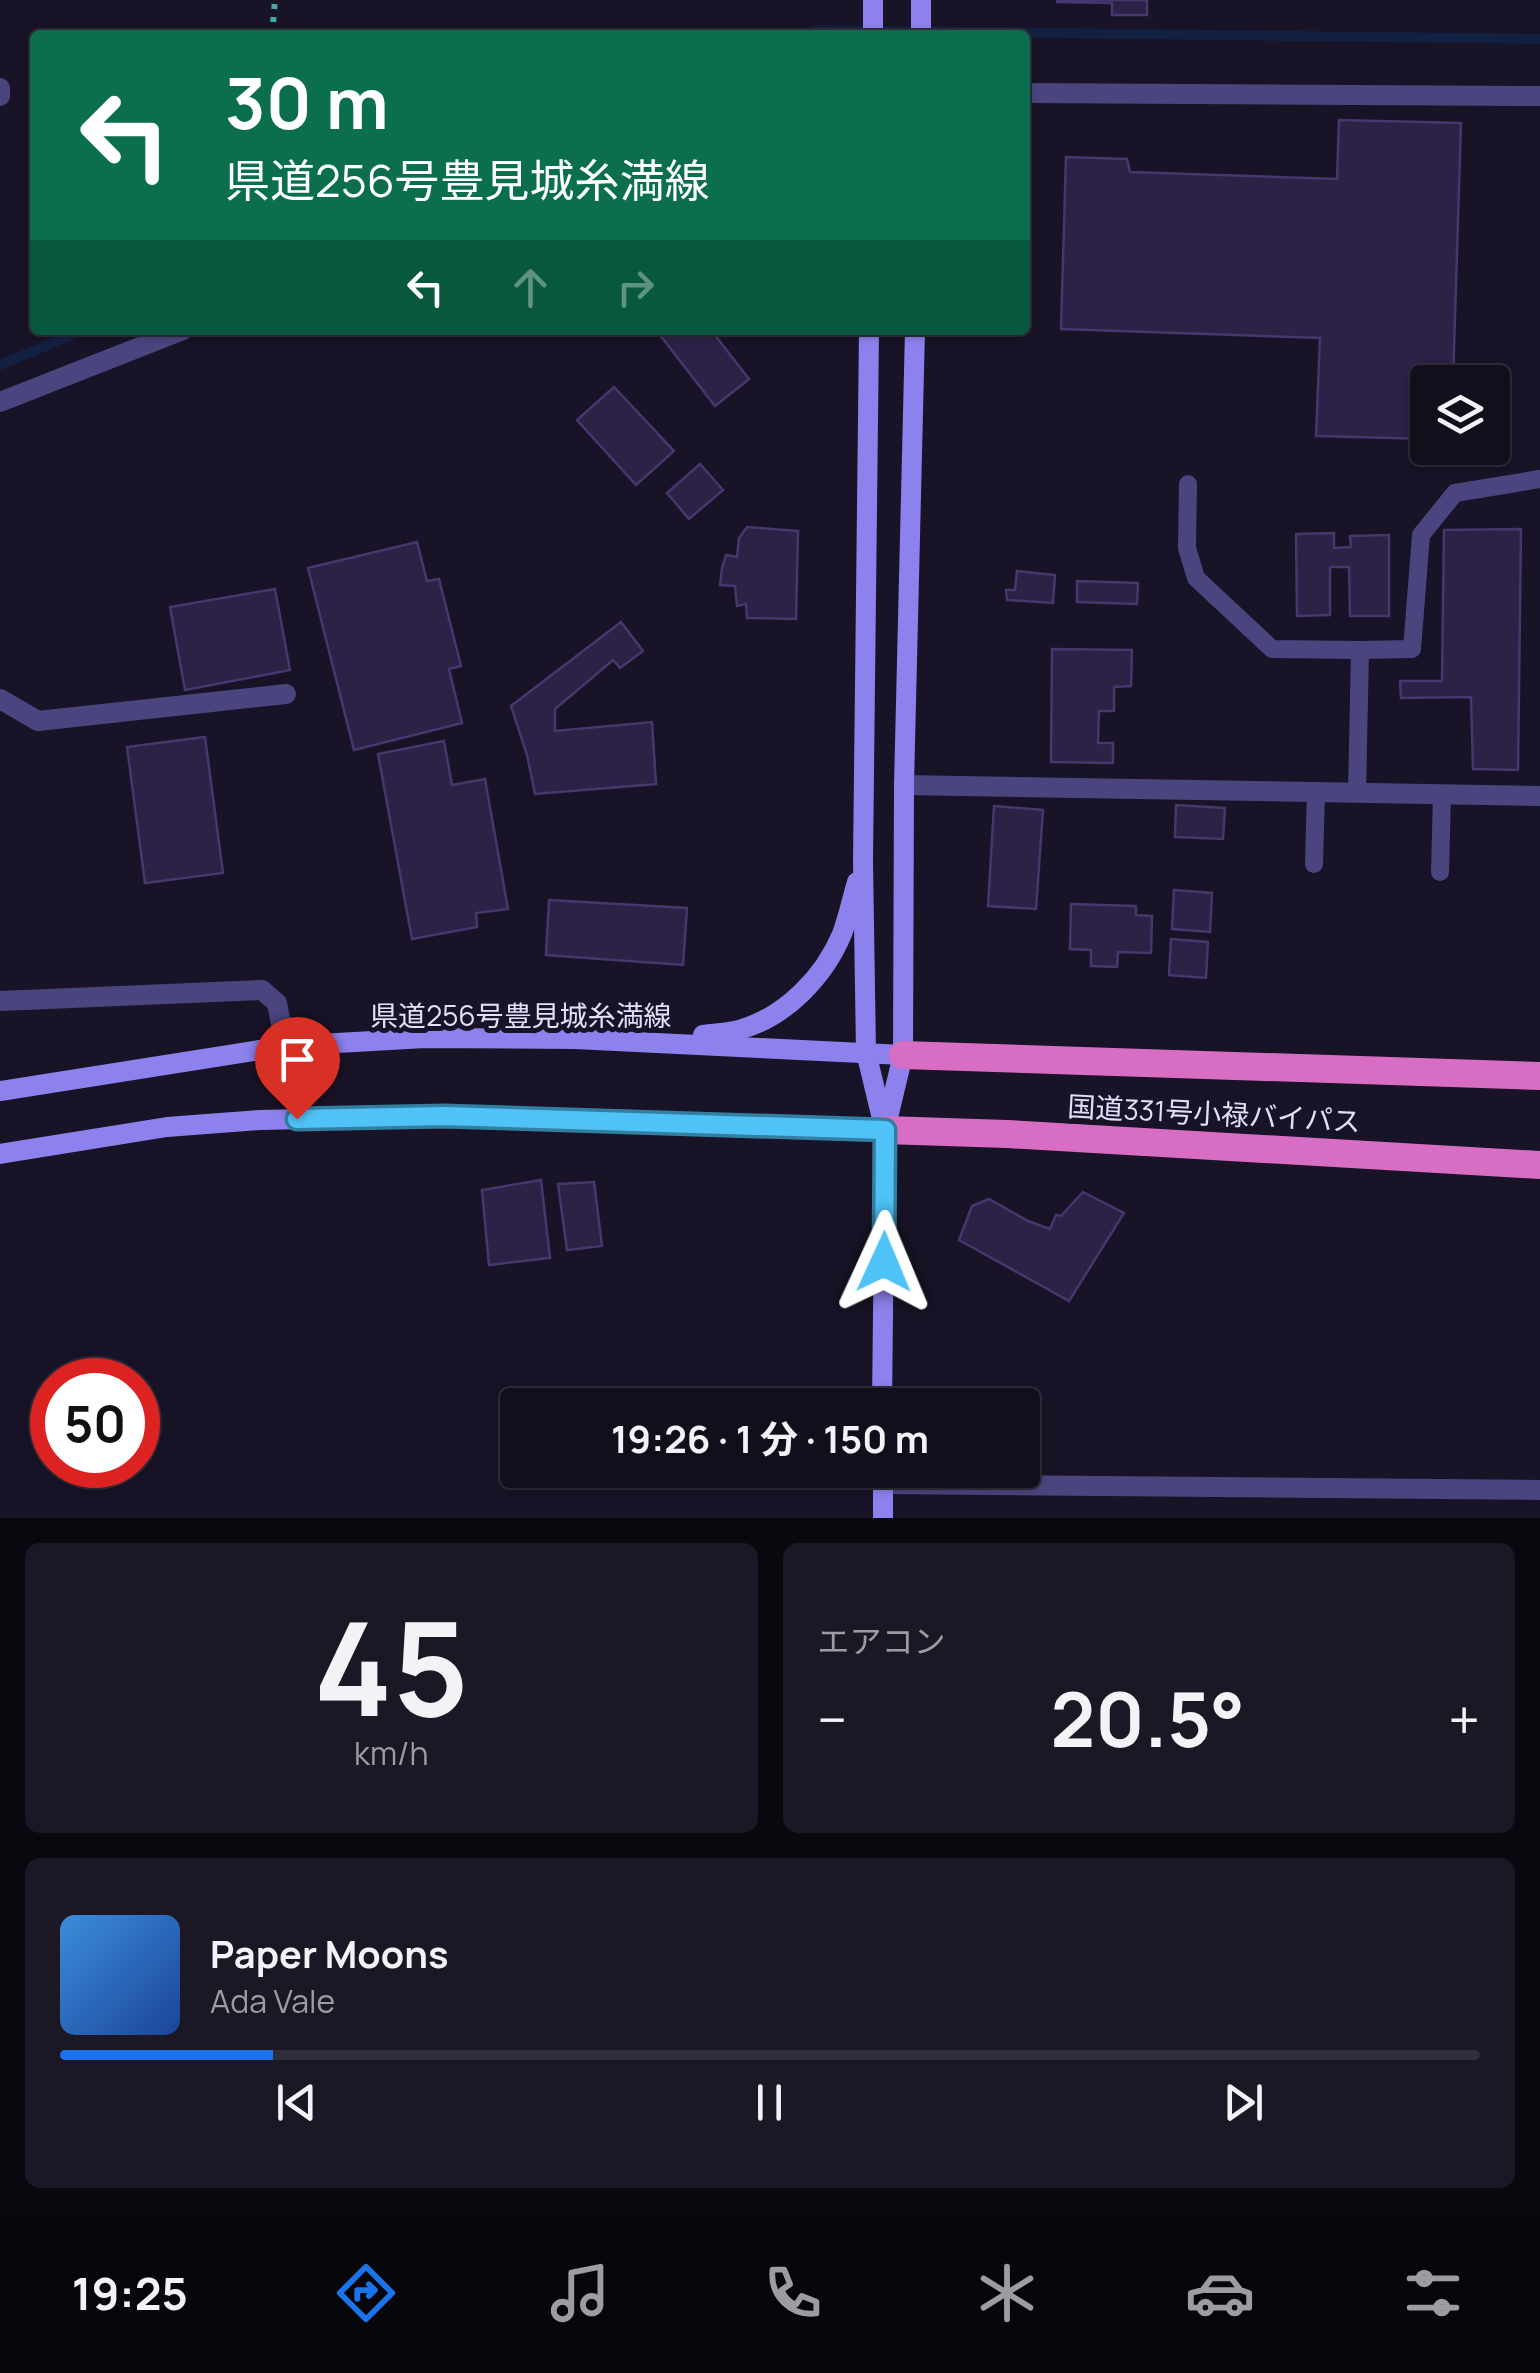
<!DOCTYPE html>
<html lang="ja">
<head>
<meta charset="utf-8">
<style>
	:root { --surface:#120e1c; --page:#1b1725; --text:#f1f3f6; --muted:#9c9ca3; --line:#312e3b; --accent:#1a73e8 }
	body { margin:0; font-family:Manrope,"Noto Sans JP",sans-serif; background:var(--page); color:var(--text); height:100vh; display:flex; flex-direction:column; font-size:38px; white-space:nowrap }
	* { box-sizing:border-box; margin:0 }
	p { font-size:32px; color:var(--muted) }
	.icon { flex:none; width:55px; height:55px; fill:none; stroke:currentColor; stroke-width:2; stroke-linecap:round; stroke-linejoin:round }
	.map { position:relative; height:1518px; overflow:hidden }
	.panel { display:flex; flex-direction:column; gap:25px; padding:25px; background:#0a080f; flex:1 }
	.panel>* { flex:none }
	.guide { position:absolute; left:30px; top:30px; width:1000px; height:305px; border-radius:10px; box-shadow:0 2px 8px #0004,0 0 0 2px var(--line); background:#0b6e4f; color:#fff; overflow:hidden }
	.buttons { position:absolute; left:1410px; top:365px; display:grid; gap:20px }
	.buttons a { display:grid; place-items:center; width:100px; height:100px; border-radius:10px; background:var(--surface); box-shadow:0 2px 8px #0004,0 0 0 2px var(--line); font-size:50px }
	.speed { position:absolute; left:30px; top:1358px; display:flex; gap:20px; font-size:50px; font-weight:700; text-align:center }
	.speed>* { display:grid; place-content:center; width:130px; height:130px; border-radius:50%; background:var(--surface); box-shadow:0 2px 8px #0004,0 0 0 2px var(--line); line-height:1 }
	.speed .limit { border:15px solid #d22; background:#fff; color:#111 }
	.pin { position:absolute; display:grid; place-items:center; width:85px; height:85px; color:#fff; margin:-102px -42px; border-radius:50% 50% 50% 0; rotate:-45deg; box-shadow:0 0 10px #0007 }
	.pin .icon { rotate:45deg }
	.me { position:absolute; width:110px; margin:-55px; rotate:1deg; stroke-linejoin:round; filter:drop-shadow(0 0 8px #0008) }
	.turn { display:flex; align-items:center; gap:35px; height:210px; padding:0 30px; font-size:45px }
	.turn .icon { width:130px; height:130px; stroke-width:2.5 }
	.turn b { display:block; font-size:70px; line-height:85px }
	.lanes { display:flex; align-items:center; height:95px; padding:0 30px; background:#0003; justify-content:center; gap:50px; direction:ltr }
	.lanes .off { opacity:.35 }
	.big { font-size:75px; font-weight:700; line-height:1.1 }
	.panel .tile { flex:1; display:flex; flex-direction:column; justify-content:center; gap:15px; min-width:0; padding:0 35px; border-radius:15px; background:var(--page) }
	.panel .dial { align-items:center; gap:0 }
	.dial b { font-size:130px; line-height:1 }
	.song { display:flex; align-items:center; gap:30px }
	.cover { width:120px; height:120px; border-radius:15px; background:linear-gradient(135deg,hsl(210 70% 55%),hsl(220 70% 35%)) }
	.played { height:10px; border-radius:5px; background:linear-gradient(90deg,var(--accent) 15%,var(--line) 15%) }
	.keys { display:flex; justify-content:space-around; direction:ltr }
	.heat { display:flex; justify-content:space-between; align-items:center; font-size:55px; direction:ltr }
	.panel .tiles { flex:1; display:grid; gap:25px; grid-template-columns:1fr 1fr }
	.tile:last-child { grid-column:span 2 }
	.trip { position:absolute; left:500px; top:1388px; width:540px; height:100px; border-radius:10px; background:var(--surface); box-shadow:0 2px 8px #0004,0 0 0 2px var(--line); font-weight:700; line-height:100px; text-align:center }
	.dock { display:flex; height:160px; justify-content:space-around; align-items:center; background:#07060b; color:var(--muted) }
	.dock .icon { width:70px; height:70px }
	.dock .current { color:var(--accent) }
	.dock b { font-size:45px; color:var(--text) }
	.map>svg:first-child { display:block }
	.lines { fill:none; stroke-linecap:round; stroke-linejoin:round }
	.stream { stroke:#122041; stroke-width:10 }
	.building { fill:#2b2245; stroke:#46376e; stroke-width:2.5 }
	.path { stroke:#41aaab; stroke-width:6; stroke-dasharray:5 8; stroke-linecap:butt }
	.service { stroke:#4b457f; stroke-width:18 }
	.minor { stroke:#4b457f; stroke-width:20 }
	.tertiary { stroke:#4b457f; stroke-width:20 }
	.secondary { stroke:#8c81ed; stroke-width:20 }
	.trunk { stroke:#d86ec4; stroke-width:28 }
	.route-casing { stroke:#337fa1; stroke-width:25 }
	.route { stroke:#4fc3f7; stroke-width:18 }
	.labels { text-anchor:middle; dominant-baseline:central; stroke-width:10; stroke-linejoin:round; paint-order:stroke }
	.street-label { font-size:28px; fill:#e3defa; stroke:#181326 }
</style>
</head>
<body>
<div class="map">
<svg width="1540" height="1518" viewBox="0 0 1540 1518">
	<rect width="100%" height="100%" fill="#181326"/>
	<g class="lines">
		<g class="stream">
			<path d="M804,35L816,30L1540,39"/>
			<path d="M0,365L84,330"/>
		</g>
	</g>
	<g class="building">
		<path d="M1057,0H1147V15H1112V3L1057,2Z"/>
		<path d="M1339,120L1461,123L1453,382H1428V439L1316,436L1320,338L1061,329L1066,157L1127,159L1130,172L1337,179Z"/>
		<path d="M656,330H711L749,379L715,406Z"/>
		<path d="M614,387L674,451L636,485L577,420Z"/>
		<path d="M700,464L723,490L689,519L667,493Z"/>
		<path d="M747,527L798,531L796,619L747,618L746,604L737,606L735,586L720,585L722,568L726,555L737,557L739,538Z"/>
		<path d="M1521,529L1518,770L1473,769L1471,697L1401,698L1400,681H1442L1444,530Z"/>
		<path d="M1334,533V548L1351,547L1350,536L1389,535V616H1350L1349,567H1330V615L1297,616L1296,534Z"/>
		<path d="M417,542L427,581L439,579L461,666L449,669L462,723L354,750L308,568Z"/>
		<path d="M1017,571L1055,575L1053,603L1007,600L1006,590H1015Z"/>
		<path d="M1077,581L1138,583L1137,604L1077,602Z"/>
		<path d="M275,589L290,670L185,690L170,607Z"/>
		<path d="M621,622L643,651L620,668L613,660L555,709V731L652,722L656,784L535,794L527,755L511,706Z"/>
		<path d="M1052,649L1132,650L1131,686L1114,687V711H1099L1098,743H1113V763L1051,762Z"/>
		<path d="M205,737L223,873L145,883L127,747Z"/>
		<path d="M444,741L452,785L485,779L508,909L476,913L477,927L412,939L378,754Z"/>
		<path d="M1176,805L1225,808L1223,839L1175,837Z"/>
		<path d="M994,806L1043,810L1036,909L988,906Z"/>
		<path d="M1174,890L1212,893L1210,932L1172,929Z"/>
		<path d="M549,900L687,908L683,965L546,955Z"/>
		<path d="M1071,904L1136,906V915L1152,916L1151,953L1118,952L1117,967L1091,966V950L1070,949Z"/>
		<path d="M1171,939L1208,942L1206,978L1169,975Z"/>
		<path d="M541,1180L550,1258L489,1265L482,1190Z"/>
		<path d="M594,1182L602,1246L567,1250L558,1184Z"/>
		<path d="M1083,1192L1124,1213L1069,1301L959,1240L972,1206L989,1199L1028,1221L1050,1229L1056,1215L1061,1216Z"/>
	</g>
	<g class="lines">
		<path class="path" d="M272,35L275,0"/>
		<g class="service">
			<path d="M1188,484L1187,548L1196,578L1272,649L1360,650"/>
			<path d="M1357,793L1360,650L1412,649L1421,535L1455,493L1540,479"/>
			<path d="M1314,864L1316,791"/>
			<path d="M1440,872L1442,794"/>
		</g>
		<g class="minor">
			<path d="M0,88V96"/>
			<path d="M1025,93L1540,96"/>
			<path d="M0,402L183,330"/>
			<path d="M0,699L38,721L286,694"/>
			<path d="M904,785L1540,796"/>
			<path d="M883,1484L1540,1490"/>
		</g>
		<path class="tertiary" d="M0,1001L262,990L277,1003L285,1046"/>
		<g class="secondary">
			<path d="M873,0V35"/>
			<path d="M921,35V0"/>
			<path d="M869,330L863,861L866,1052L883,1123"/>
			<path d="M703,1035C716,1033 729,1033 742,1029C786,1016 824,977 842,934C848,918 852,899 857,882"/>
			<path d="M0,1091L285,1046L425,1038L575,1039L903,1055"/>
			<path d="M0,1154L167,1127L260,1120L445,1116L885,1130"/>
			<path d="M882,1405L885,1130L903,1055L904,785L915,330"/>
			<path d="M883,1470V1518"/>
		</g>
		<g class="trunk">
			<path d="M903,1055L1540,1076"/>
			<path d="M885,1130L1007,1134L1540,1165"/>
		</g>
	</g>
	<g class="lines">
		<g class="route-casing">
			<path id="route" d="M297,1119L444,1116L885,1130L884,1262"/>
		</g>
		<use href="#route" class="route"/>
	</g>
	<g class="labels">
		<g class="street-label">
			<text x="521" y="1015">県道256号豊見城糸満線</text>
			<text transform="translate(1214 1113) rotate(3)">国道331号小禄バイパス</text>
		</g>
	</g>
</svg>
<div class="buttons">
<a><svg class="icon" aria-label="layers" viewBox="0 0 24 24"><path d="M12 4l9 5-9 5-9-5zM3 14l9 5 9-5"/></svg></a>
</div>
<div class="speed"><div class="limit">50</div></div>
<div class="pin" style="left:297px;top:1119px;background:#d93025"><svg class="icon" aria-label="arrive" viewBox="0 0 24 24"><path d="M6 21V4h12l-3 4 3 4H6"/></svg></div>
<svg class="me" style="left:884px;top:1262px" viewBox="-20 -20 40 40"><path d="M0-17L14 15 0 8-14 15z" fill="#4fc3f7" stroke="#fff" stroke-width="4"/></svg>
<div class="trip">19:26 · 1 分 · 150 m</div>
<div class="guide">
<div class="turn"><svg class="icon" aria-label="left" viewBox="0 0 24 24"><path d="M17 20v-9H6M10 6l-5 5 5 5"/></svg><div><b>30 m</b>県道256号豊見城糸満線</div></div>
<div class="lanes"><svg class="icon" aria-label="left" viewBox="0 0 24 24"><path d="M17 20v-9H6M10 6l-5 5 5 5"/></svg><svg class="icon off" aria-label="ahead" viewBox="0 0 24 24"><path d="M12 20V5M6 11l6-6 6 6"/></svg><svg class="icon off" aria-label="right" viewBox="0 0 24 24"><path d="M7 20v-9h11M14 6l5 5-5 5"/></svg></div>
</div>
</div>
<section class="panel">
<div class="tiles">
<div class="tile dial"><b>45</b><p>km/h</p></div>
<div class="tile"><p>エアコン</p>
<div class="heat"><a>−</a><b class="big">20.5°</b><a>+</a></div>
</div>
<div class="tile">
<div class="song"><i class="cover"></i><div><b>Paper Moons</b><p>Ada Vale</p></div></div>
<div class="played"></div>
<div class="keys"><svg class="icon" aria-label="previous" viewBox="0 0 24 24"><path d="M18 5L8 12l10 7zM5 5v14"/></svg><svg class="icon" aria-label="pause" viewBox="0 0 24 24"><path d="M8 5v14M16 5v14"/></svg><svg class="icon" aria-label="next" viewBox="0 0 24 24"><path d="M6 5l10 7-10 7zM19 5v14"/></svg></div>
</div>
</div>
</section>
<nav class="dock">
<b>19:25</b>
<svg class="icon current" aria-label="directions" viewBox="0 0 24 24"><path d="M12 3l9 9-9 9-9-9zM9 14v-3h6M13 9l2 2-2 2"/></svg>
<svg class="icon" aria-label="music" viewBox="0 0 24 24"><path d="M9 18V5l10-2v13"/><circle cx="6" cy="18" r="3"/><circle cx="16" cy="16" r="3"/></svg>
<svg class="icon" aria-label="phone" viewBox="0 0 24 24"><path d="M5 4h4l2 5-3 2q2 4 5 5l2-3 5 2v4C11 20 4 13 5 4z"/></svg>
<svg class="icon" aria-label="climate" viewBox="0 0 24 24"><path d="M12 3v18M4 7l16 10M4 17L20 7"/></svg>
<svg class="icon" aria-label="car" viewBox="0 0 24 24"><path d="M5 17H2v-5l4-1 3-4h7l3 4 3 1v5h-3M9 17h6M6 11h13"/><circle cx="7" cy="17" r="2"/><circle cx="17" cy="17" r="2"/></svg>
<svg class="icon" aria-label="filters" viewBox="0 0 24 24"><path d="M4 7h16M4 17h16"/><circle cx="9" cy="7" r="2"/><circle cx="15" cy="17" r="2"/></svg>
</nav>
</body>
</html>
